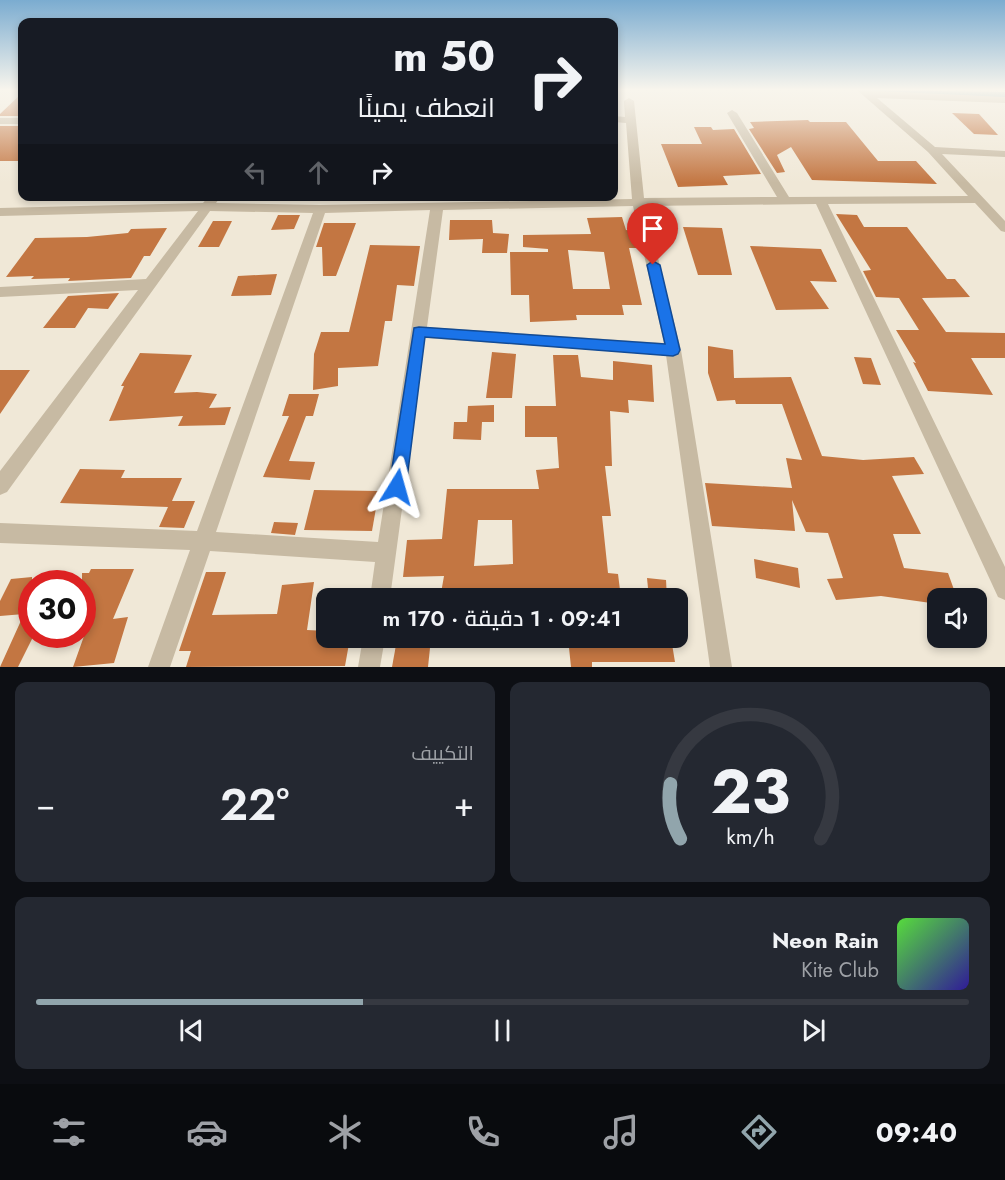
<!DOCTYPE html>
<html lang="ar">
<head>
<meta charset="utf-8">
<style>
	:root { --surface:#171b24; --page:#242831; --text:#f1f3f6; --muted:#9ea1a6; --line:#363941; --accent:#91a5ac }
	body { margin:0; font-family:Jost,Cairo,sans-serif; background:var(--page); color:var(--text); direction:rtl; height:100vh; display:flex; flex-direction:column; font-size:22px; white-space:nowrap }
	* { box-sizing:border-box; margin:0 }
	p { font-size:20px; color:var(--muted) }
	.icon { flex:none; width:33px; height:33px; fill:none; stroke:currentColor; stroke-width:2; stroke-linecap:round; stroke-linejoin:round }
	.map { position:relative; height:667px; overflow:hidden; direction:ltr }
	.sheet { display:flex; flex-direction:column; gap:15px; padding:15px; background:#0d0f14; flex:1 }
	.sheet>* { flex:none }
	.hud { position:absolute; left:18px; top:18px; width:600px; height:183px; border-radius:12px; box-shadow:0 3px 9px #0003; direction:rtl; background:#171b24; color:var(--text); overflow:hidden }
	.buttons { position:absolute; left:927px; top:588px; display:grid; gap:12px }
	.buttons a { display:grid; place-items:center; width:60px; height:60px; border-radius:12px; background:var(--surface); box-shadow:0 3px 9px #0003; font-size:30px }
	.speed { position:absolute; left:18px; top:570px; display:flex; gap:12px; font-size:30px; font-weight:700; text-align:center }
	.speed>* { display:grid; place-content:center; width:78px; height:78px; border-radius:50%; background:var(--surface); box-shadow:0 3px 9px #0003; line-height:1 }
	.speed .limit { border:9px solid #d22; background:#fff; color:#111 }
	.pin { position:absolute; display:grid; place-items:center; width:51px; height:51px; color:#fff; margin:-62px -26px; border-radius:50% 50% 50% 0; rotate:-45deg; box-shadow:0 0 6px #0007 }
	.pin .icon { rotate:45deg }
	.me { position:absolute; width:66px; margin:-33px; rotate:8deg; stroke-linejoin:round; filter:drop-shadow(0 0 4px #0008) }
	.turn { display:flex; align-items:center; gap:21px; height:126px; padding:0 24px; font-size:27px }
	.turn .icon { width:78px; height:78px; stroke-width:2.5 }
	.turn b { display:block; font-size:42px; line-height:51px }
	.lanes { display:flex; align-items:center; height:57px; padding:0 24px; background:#0003; justify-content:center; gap:30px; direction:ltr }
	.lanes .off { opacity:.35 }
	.big { font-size:45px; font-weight:600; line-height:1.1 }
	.sheet .tile { flex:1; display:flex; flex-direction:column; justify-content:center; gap:9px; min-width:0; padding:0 21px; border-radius:12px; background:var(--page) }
	.sheet .dial { align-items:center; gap:0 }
	.dial svg { height:156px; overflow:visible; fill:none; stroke:var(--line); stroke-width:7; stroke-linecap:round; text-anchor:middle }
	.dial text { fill:var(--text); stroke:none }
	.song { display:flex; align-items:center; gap:18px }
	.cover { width:72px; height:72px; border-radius:9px; background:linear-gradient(135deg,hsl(110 70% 55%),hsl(250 70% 35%)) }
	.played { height:6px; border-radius:3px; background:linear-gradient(90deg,var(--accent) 35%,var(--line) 35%) }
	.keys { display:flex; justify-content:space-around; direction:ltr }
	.heat { display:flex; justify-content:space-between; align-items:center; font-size:33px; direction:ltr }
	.sheet .tiles { flex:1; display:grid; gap:15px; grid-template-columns:1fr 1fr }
	.tile:last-child { grid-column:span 2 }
	.trip { position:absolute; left:316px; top:588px; width:372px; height:60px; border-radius:12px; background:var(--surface); box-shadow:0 3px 9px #0003; font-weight:600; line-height:60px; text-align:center; direction:rtl }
	.menu { display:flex; height:96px; justify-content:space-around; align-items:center; background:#090b0e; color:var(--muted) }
	.menu .icon { width:42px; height:42px }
	.menu .current { color:var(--accent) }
	.menu b { font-size:27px; color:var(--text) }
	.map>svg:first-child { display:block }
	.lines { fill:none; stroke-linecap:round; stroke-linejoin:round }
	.canal { fill:#77a1ac; fill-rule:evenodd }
	.building { fill:#c37642; fill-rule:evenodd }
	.minor { fill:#c7baa3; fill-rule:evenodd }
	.route { fill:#1a73e8; stroke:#114b97; stroke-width:1.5 }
</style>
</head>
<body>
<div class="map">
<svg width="1005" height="667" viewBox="0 0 1005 667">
	<rect width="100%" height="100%" fill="#f0e8d7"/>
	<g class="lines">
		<path class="canal" d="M870,90L1005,92V100L877,94Z"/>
	</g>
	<g class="building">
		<path d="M22,93V116H0V114Z"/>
		<path d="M952,113L979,114L998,135L974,134Z"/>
		<path d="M808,120L810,122H846L878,161H916L937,184L812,180L791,147L777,155L785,172L777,173L749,129L754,128L750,122Z"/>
		<rect x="0" y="126" width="22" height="35"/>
		<path d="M694,127H711L713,130L734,129L761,174L723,176L728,185L678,187L661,144H702Z"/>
		<path d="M836,214L857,215L864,227H907L947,279H955L970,297L922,298L946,332L1005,333V358H971L993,395L928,391L913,362L916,363L896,330H919L899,298L876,297L863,271L871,270Z"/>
		<path d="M278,215H300L294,229L271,230Z"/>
		<path d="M622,217L626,230L633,231L637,248H629L642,305H622L624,315H576L577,320L530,322L529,295H511L510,252H548V249L523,247V235L591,234L587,218ZM568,250L604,252L610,289H573Z"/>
		<path d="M450,220H492L493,233L509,234L507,253H482L483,239L449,240Z"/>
		<path d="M213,221H232L219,247H198Z"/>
		<path d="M324,223H356L336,276H323L322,247H316Z"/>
		<path d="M683,227L722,228L732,275H698Z"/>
		<path d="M167,228L150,256H144L131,278L68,281L70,278L31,279L34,276L6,277L35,238L87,237L128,233L131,229Z"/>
		<path d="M370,245L420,246L414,286L397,285L392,321H385L378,366L338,368V386L313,390L314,354L321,332H349Z"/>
		<path d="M750,246L821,249L837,282L810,281L829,309L776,310Z"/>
		<path d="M277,274L271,295L231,296L238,276Z"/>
		<path d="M119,293L108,309L88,308L75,328H43L68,296Z"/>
		<path d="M708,346L733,350L734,378L791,377L822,456L863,460L914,457L924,474L892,476L921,534H893L904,568L948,573L957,598H938V604L881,596L836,600L827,579L843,578L828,533L806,532L792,500L795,531L712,526L705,483L792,488L786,458L802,460L782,404H736L735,400L717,401L708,373Z"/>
		<path d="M492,352L516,354L512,398H486Z"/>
		<path d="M140,353L192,355L174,393L197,392L217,394L209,408L231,407L225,425L178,426L183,416L109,421L124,386H121Z"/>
		<path d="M553,355H578L581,377L613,380V361L652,365L654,402L628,400L629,413L610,411L612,466H605L611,516H602L608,573L618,574L621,598H475L441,593L444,576L403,577L407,540L442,539L447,489H539L536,470L559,468L557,437H525V406H556ZM478,520H512L513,564L474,566Z"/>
		<path d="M854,357L871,358L881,385L863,384Z"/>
		<path d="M0,370H30L0,414Z"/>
		<path d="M289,394H319L313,416H306L289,461L315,462L310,480L263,477L289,416H282Z"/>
		<path d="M494,405V422H482L481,440L453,439L454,422H467L468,406Z"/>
		<path d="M80,469L125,470L121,478H182L172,501H195L184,528L159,527L168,507L60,503Z"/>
		<path d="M314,490L379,491L372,531L304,530Z"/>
		<path d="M274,522L298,523L295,535L271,533Z"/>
		<path d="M754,559L798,568L800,588L756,578Z"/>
		<path d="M91,569H134L113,619L128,617L114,663L73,667L94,608H82V573H89Z"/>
		<path d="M206,572H226L212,615L277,614L282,585L314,582L307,630L327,631V638H350L345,666L186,667L191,651H179Z"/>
		<path d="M32,577V639L18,667H0L24,614L0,616V601L11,579Z"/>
		<path d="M647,578L666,580L667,598H649Z"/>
		<path d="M568,638H671L675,662H592V667H571Z"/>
		<path d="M396,645L430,648L428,667H392Z"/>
	</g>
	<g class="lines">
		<g class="minor">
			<path d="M857,90L1005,97V103L877,98L935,147L1005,151V157L942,154L1005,221V232L1001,231L975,203L828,204L1005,567V600L998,597L816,204L645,206L681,350L732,667H710L666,355L425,338L390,598H370L375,562L210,551L170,667H148L190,550L0,543V523L197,531L313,213L210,211L7,492L0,495V471L138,290L0,297V287L146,279L198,211L0,216V208L203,203L209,196H221L216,203L320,205L632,199L626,123L614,122V116L625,117L624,101L629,98L634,101L644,198L777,197L727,113L732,110L737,113L789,197L968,196L928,152ZM633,206L664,343L427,327L443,210ZM430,210L378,542L216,532L325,213Z"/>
			<rect x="0" y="118" width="22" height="6"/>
			<path d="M363,638H385L380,667H358Z"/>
		</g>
	</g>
	<linearGradient id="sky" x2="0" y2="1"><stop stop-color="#7bacd0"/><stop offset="0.49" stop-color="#f8f5ed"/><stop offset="1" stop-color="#f8f5ed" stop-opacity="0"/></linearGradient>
	<rect width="1005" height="183" fill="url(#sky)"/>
	<path class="route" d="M653,261L660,265L680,350L678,354L673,356L425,337L406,487L403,492L397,495L391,492L389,487L414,328L419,327L665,344L647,265Z"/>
</svg>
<div class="buttons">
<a><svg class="icon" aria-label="sound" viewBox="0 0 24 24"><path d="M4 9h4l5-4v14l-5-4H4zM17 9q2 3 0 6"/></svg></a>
</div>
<div class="speed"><div class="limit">30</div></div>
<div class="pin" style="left:653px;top:265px;background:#d93025"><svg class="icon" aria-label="arrive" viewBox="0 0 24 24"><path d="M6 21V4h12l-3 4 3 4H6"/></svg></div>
<svg class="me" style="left:397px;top:487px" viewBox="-20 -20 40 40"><path d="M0-17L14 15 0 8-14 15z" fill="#1a73e8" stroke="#fff" stroke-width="4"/></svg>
<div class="trip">09:41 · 1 دقيقة · 170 m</div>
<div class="hud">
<div class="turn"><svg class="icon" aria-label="right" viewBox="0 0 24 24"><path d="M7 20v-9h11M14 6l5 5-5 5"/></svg><div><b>50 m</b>انعطف يمينًا</div></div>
<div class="lanes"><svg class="icon off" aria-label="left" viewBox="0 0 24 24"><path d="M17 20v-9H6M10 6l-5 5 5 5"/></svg><svg class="icon off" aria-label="ahead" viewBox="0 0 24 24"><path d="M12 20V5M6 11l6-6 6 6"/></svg><svg class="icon" aria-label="right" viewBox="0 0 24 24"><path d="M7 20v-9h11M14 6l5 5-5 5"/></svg></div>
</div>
</div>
<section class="sheet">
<div class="tiles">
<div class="tile dial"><svg viewBox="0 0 100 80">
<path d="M14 69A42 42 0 1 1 86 69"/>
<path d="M14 69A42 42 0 0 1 9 41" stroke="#91a5ac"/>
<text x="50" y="56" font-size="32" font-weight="700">23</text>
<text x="50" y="72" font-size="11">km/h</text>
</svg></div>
<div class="tile"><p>التكييف</p>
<div class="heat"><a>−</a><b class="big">22°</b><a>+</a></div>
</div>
<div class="tile">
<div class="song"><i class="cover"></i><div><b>Neon Rain</b><p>Kite Club</p></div></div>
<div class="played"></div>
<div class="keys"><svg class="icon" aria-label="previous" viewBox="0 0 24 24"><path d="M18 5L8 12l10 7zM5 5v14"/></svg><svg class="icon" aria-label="pause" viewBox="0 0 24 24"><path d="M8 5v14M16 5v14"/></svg><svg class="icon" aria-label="next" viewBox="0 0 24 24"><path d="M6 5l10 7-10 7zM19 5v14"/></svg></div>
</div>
</div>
</section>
<nav class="menu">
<b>09:40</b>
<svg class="icon current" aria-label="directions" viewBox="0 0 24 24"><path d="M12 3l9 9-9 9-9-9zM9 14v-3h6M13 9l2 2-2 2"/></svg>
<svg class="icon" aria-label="music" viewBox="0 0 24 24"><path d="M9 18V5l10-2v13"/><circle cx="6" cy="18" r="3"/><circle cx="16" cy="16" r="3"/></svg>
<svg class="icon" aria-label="phone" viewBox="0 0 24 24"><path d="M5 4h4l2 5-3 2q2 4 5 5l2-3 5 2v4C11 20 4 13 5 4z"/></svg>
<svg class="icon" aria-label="climate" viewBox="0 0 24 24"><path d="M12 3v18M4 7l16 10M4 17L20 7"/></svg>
<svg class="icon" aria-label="car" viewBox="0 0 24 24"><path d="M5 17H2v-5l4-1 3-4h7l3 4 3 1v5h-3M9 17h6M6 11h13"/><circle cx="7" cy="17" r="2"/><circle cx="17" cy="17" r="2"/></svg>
<svg class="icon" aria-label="filters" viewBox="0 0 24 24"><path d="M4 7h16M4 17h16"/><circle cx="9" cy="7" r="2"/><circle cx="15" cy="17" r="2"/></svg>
</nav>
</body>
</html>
